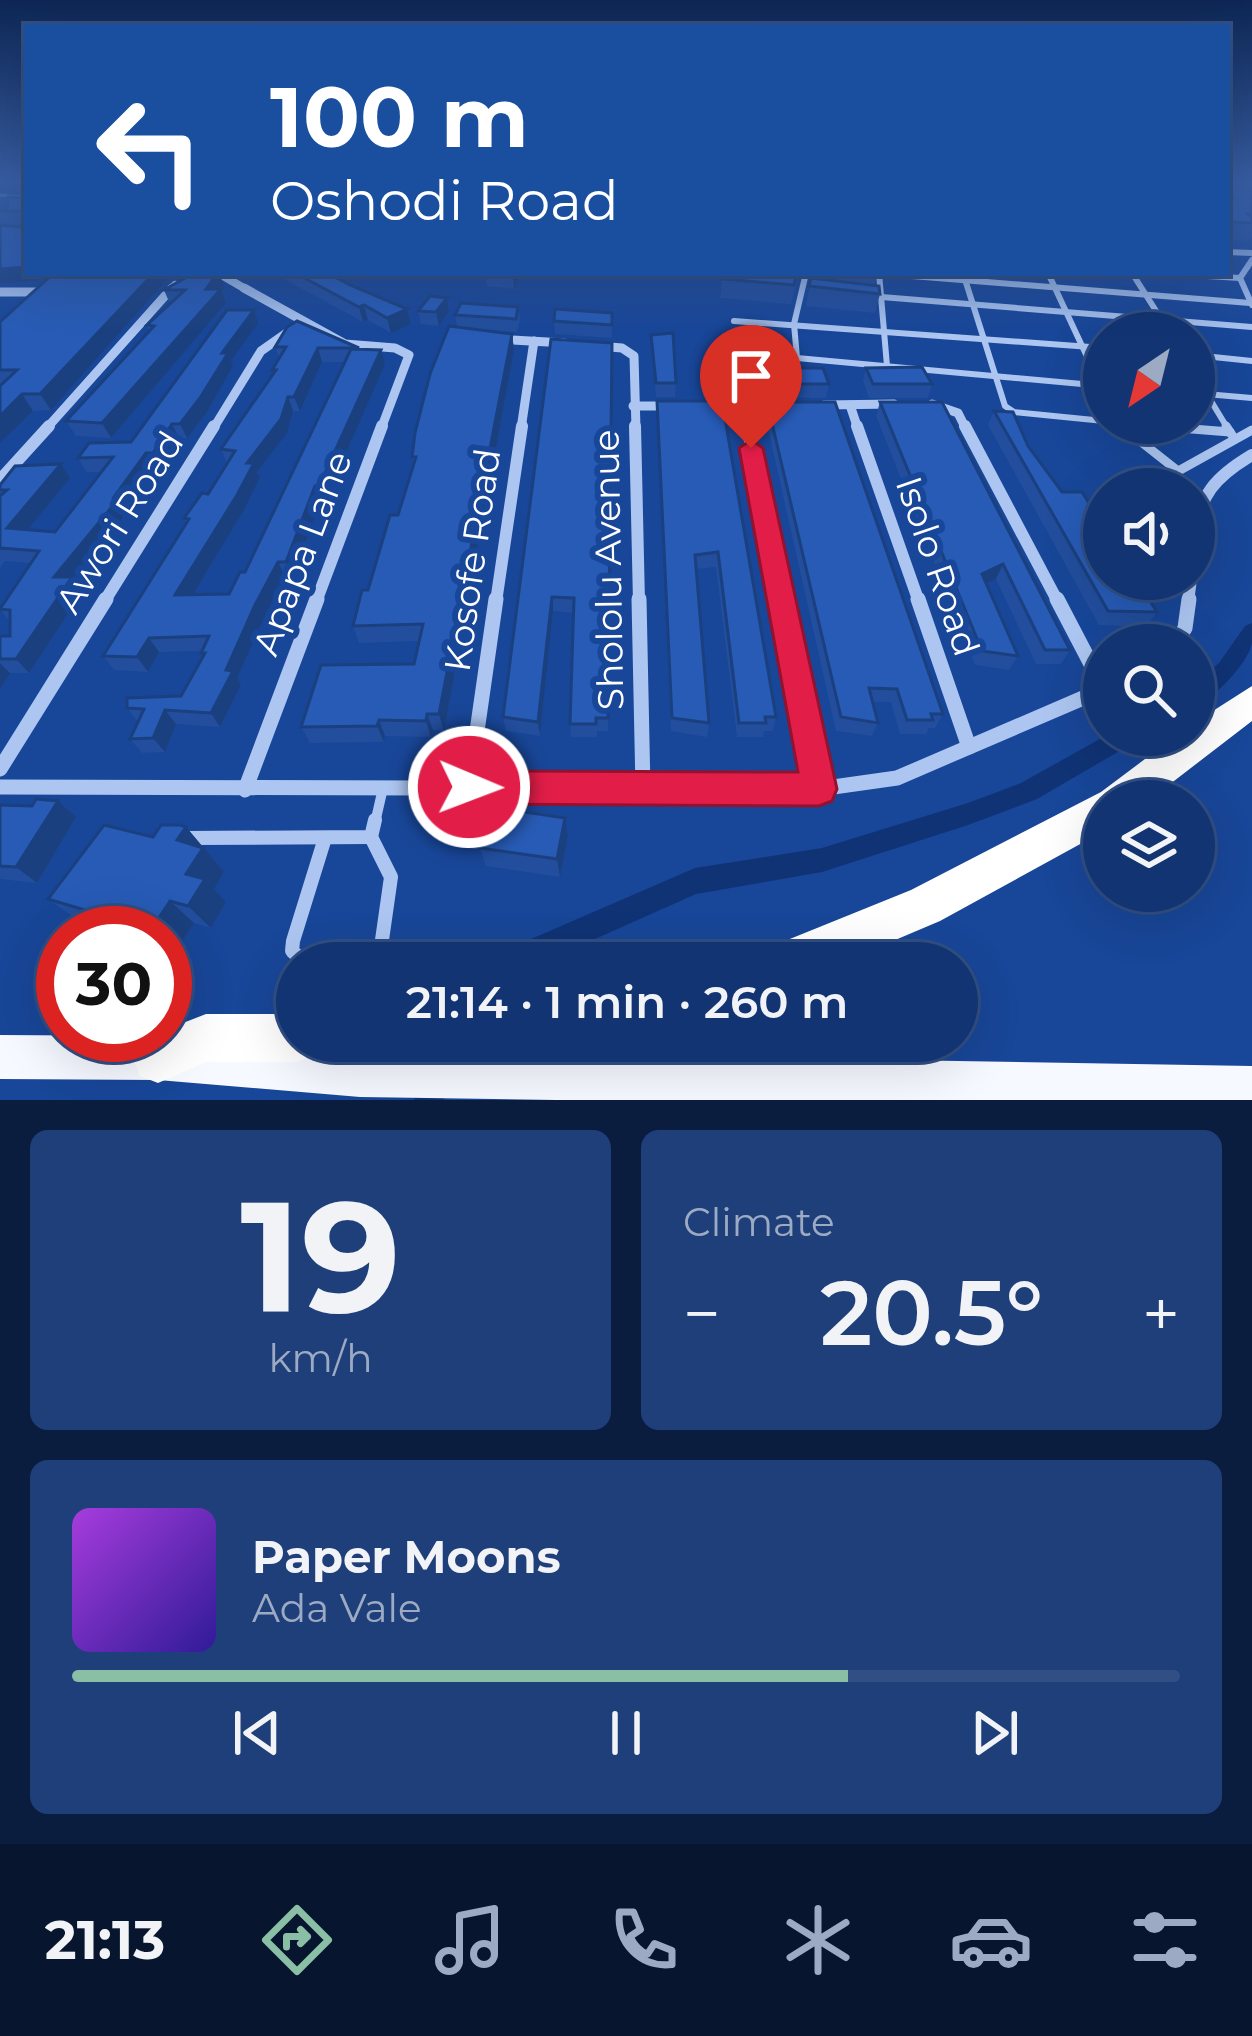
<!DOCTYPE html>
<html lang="en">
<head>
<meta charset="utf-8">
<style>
	:root { --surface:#123472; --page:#1f3f7a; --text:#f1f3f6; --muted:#9caac4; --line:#314f84; --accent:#8abfa5 }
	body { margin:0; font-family:Montserrat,sans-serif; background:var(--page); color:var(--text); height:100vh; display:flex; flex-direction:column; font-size:45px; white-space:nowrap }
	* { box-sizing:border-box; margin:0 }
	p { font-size:39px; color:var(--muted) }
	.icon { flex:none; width:66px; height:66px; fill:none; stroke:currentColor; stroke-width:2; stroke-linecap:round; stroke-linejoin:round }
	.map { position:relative; height:1100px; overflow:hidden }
	.panel { display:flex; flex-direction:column; gap:30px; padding:30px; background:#0a1d3f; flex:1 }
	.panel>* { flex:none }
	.hud { position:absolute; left:24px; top:24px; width:1206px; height:252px; border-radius:0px; box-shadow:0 12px 48px #0002,0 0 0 3px var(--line); background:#1a4fa0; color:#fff; overflow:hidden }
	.needle { width:78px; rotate:215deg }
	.controls { position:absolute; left:1083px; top:312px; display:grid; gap:24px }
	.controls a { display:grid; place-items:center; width:132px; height:132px; border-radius:50%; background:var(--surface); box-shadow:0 12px 48px #0002,0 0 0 3px var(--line); font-size:60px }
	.speed { position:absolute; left:36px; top:906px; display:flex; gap:24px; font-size:60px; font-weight:700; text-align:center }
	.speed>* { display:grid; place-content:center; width:156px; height:156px; border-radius:50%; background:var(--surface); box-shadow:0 12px 48px #0002,0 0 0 3px var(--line); line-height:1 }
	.speed .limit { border:18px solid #d22; background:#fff; color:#111 }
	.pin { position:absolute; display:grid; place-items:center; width:102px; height:102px; color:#fff; margin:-123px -51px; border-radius:50% 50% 50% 0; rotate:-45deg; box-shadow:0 0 12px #0007 }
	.pin .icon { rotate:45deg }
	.me { position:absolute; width:132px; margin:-66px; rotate:91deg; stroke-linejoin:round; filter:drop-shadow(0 0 9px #0008) }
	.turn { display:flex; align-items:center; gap:42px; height:252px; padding:0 48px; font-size:54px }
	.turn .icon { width:156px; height:156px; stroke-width:2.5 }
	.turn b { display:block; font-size:84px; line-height:102px }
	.big { font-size:90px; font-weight:600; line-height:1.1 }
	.panel .widget { flex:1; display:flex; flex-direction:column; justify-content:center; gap:18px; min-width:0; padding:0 42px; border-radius:18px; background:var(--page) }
	.panel .dial { align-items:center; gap:0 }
	.dial b { font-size:156px; line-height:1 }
	.song { display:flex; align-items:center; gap:36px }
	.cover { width:144px; height:144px; border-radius:18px; background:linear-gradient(135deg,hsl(280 70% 55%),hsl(250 70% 35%)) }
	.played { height:12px; border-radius:6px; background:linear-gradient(90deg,var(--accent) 70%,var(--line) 70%) }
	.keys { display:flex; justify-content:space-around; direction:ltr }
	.heat { display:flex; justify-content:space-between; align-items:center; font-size:66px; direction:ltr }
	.panel .tiles { flex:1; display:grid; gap:30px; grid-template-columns:1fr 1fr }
	.widget:last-child { grid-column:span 2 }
	.trip { position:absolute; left:276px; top:942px; width:702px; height:120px; border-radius:60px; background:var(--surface); box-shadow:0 12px 48px #0002,0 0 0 3px var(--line); font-weight:600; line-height:120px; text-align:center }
	.tabs { display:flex; height:192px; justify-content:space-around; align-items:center; background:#07152e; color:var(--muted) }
	.tabs .icon { width:84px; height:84px }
	.tabs .active { color:var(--accent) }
	.tabs b { font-size:54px; color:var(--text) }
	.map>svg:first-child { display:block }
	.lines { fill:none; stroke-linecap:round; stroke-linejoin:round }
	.stream { stroke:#9fbff3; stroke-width:3 }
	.canal { fill:#103375; fill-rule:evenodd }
	.lane-far3 { stroke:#acc6f1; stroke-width:6 }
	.lane-far2 { stroke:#acc6f1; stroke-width:9 }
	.lane-far1 { stroke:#acc6f1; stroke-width:10 }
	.lane { stroke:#acc6f1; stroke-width:14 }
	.street-far3 { stroke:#acc6f1; stroke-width:8 }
	.street-far2 { stroke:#acc6f1; stroke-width:9 }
	.street-far1 { stroke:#acc6f1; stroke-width:12 }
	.street { stroke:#acc6f1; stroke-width:15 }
	.primary { fill:#f6f9ff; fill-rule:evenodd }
	.highway { fill:#fff; fill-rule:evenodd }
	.wall { fill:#224e9d; fill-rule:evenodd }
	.shaded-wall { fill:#1b407f }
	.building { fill:#275bb6; stroke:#1b407f; stroke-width:3 }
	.route { fill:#e11d48; stroke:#92132f; stroke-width:3 }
	.labels { text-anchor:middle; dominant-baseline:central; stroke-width:12; stroke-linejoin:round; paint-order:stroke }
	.street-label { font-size:36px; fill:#fff; stroke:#184698 }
</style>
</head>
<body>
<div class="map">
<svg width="1252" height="1100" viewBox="0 0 1252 1100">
	<rect width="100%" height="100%" fill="#184698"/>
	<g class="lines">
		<path class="stream" d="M0,195L27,198"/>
		<g class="canal">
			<path d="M1252,623C1252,630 1252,637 1252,643C1248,664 1213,699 1194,707V685L1219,663L1245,626Z"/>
			<path d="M1107,735H1138L1135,742L1037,799L968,825L822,872L696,894L541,963H495L499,953L695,868L822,848L968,803L1021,783Z"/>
			<path d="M434,1041H464L444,1100H414Z"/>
		</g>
		<g class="lane-far3">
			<path d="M1227,252L1252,253"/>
			<path d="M1252,260L1240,278L1252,305"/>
			<path d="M806,273L794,324L797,358L1104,386"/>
			<path d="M874,273L1250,303"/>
			<path d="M879,273L887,366"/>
			<path d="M963,273L1005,406L1014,412L1104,421"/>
			<path d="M1048,273L1104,393"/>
			<path d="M1132,273L1170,333"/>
			<path d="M1158,273L1240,278"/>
			<path d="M869,296L1252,327"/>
			<path d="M734,321L1104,348"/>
			<path d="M1194,355L1252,361"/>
			<path d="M1194,373L1228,429"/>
			<path d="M1194,393L1252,398"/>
			<path d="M1118,423L1125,429"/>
			<path d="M1124,423L1189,429"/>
		</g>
		<g class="lane-far2">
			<path d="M1121,426L1178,471"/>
			<path d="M1154,426L1230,432"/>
			<path d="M1226,426L1232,435"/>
			<path d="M1146,489L1252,430"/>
		</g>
		<path class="lane-far1" d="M375,823L383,788"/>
		<g class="lane">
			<path d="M187,838L371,837L375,820"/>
			<path d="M325,838L293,941L292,951L302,960L364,959L381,947L391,877L371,837"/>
		</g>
		<g class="street-far3">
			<path d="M218,273L249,291"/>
			<path d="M169,291L175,285"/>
		</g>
		<g class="street-far2">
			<path d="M244,288L345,344L395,348L409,355L381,429"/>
			<path d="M0,292H38"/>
			<path d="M496,339L565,343"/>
			<path d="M598,346L622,348L634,356L636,429"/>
			<path d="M932,404L958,413L966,429"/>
			<path d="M710,405H780"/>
			<path d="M743,405L748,429"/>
			<path d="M824,405L894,404"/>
			<path d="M850,405L858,429"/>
			<path d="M633,406H672"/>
			<path d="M46,429L172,288"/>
			<path d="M213,429L261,351L298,325"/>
			<path d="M521,429L534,341"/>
		</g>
		<g class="street-far1">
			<path d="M635,426L639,602"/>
			<path d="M747,426L782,602"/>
			<path d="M857,426L919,602"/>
			<path d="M965,426L1058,602"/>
			<path d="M0,480L49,426"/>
			<path d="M1194,539C1199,495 1215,477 1252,455"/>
			<path d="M104,602L214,426"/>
			<path d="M316,602L382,426"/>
			<path d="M496,602L522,426"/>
			<path d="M1188,602L1191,579"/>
		</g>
		<g class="street">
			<path d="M639,599L643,789"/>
			<path d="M781,599L819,789"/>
			<path d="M918,599L969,747"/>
			<path d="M1057,599L1104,689"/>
			<path d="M1175,645L1185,628L1189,599"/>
			<path d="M0,769L106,599"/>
			<path d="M0,787L819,789L897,778L1104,689"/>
			<path d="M469,787L496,599"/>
			<path d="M245,790L317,599"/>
		</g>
		<path class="primary" d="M0,1035L158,1036L360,1051L1252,1066V1100H557L360,1097L158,1080L0,1079Z"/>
		<g class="highway">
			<path d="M1252,686V721L1148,801H1104V831L940,921L841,963H763L770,947L911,890L1101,792L1177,735H1194V723Z"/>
			<path d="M206,1014H297V1041H320L314,1055L297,1062H206L158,1083L140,1076L133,1058L140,1040L165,1035V1030Z"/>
		</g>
	</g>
	<g class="wall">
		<path d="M1227,182H1252V237L1249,241L1227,240Z"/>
		<path d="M8,197L27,198V273H46L36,281L0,284V225L20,227L22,225L0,224V210H7Z"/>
		<path d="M54,273H171L165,282L51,410L33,411L0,443V322Z"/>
		<path d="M273,273H327L350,285L407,309L411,324L391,333L368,320L363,322Z"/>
		<path d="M485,273H523L514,289L487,286Z"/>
		<path d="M723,273H799L791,304L720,298Z"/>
		<path d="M812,273H877L874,285L880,294L875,313L806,306Z"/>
		<path d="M224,286L221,290L226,303L111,438L76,436L66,421L149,330L147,325L170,304L164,290Z"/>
		<path d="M518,307L520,320L517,332L474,329L512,334L514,350L444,731L433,730L431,737L385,736L384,742L310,743L301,727L414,664L419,641L359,643L353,626L398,515L414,465L412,457L457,327L455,315Z"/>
		<path d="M418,311H449L439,326L421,324Z"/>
		<path d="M612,313V338L555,334L554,321Z"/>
		<path d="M258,323L231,361L233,366L207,412L187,438H179L160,467H153L126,507L128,511L74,579L83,591L29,673H10L0,689V636H10V622L0,609L30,563L5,561L0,568V485L61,464L70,478L28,530L55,532L101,472H86L78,458L131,442Z"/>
		<path d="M287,327L360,350L385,364L325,501H321L292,577L285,576L263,620L237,678L241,685L220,727L176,724L165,752L142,753L130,739L138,722L127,708L181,696L203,656L202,651L159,652L148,672L114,670L103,656L187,523L184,518L208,494L227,463L221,449L273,374L272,370L279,358L275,347ZM322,362H346L245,572L229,594H193L244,510L260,477L257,472L287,433L293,411H300Z"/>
		<path d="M651,335L676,383L675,397H656Z"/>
		<path d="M612,343L608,731H597V737H571L570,724L574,613L553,611L540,736L506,731L503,717Z"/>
		<path d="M759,368L829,384L826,398L761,397L758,381Z"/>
		<path d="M866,368L932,384L928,398H869L863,381Z"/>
		<path d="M657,401H722L776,717L773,731H764L763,737H737L716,567L696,569L709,723L707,737L671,731Z"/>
		<path d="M767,402L943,714L935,728H929L926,734H900L891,702H872L878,723L872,736L836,731L765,415Z"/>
		<path d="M880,402L1070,650L1061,664H1036L996,579L986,583L1018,656L1009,670L975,665L876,416Z"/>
		<path d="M994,411L1028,446L1062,492L1157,612L1146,627L1099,625L988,425Z"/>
		<path d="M58,801L76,817L37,883L0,879V805L32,806Z"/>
		<path d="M565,818L568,836L560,877L486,866L480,848Z"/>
		<path d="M186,827L224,872L214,889L226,902L211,928L194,923L174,955L165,952V933H84L88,924L79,921L48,899L153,837Z"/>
	</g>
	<g class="shaded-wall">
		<path d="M27,267V273H46L36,281L0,284V269Z"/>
		<path d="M154,273H171L165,282L51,410L40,394Z"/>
		<path d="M219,273L224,286L221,290L226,303L111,438L102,423Z"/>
		<path d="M515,273H523L514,289L513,277Z"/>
		<path d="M447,298L449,311L439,326L436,312Z"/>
		<path d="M364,305L368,320L363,322L359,307Z"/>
		<path d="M407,309L411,324L391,333L387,318Z"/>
		<path d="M254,310L258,323L231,361L233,366L207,412L187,438L180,424L222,353Z"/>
		<path d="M512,334L514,350L444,731L439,714Z"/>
		<path d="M318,348L322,362L300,411L294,397Z"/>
		<path d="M381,350L385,364L325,501L319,486Z"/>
		<path d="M22,394L33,411L0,443V416Z"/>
		<path d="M288,397L293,411L287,433L257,472L260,477L244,510L184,609L175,595L247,463Z"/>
		<path d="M172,424L179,438L160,467L153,453Z"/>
		<path d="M146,453L153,467L126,507L128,511L74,579L83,591L29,673L16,659L54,577Z"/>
		<path d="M61,464L70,478L18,542L7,528Z"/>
		<path d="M315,486L321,501L292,577L286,562Z"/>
		<path d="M278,562L285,576L263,620L237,678L241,685L220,727L211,713L226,670L255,605Z"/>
		<path d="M1003,564L996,579L975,588L982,574Z"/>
		<path d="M552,597L553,611L540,736L538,722Z"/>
		<path d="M149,638L159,652L148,672L137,657Z"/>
		<path d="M0,663L10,673L0,689Z"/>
		<path d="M165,710L176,724L165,752L153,738Z"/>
		<path d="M427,714L433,730L431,737L426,721Z"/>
		<path d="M379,720L385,736L384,742L377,726Z"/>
		<path d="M58,801L76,817L37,883L16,867Z"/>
		<path d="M565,818L568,836L560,877L557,859Z"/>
		<path d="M186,827L224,872L214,889L226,902L211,928L188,906L186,874L177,840Z"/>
		<path d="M170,901L194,923L174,955L165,947V933H149Z"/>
		<path d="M113,923L125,933H106Z"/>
	</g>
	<g class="building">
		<path d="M1227,182H1243L1252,188V214H1248L1252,217V223L1227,222V198L1233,199L1227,194Z"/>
		<path d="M8,197L27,198V218L21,211H0L7,210Z"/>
		<path d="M27,219V267L0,269V225L20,227Z"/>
		<path d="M54,273H154L40,394H22L0,416V386L17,370H0V322Z"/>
		<path d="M194,273H218L206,289H221L102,423L66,421L154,326L147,325L185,290H164Z"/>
		<path d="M295,273H327L350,285L407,309L387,318L364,305L359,307Z"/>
		<path d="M485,273H515L513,277Z"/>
		<path d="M723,273H771L796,276L794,285L722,279Z"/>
		<path d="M811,278L879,286L880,294L809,286Z"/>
		<path d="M430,296L447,298L436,312L418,311Z"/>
		<path d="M461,303L518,307L516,319L455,315Z"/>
		<path d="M555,309L612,313V325L554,321Z"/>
		<path d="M227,310H254L222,353H228L200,398L180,424H172L153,453H146L114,497H120L54,577H72L16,659H0V636H10V610L0,609L39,551L0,548V496L7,490H0V485L15,466L61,464L7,528L55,532L113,457L78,458L89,443L131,442Z"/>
		<path d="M297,321L359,348H318L294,397H288L281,419L247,463H254L237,495L175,595L229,594L240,572H245L351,349L381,350L319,486H315L286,562H278L255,605L226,670L233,671L211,713L165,710L153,738L130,739L144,709L127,708V698L181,696L205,653H201L209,636L149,638L137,657L103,656L189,519L184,518L202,493L208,494L235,451L221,449L276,370H272L286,347H275L287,327Z"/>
		<path d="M449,326L512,334L439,714H427L426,721L379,720L377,726L301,727L321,665L414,664L423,624L353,626L362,590H368L390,515H398L416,457H412L415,433L430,374Z"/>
		<path d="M673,333L676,383H656L651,335Z"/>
		<path d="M551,339L612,343L608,718H596V724H570L574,598L552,597L538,722L503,717Z"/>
		<path d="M922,367L932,384H873L866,368Z"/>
		<path d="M759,368H823L829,384H763Z"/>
		<path d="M657,401H722L776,717H765L766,723H739L718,552L695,555L709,723L672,718Z"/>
		<path d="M767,402H835L943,714H931L933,720H907L897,689L869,688L878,723L841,717Z"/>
		<path d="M880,402H942L1070,650H1045L1003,564L982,574L1018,656L982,651Z"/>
		<path d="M994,411L1013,412L1028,446L1062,492H1082L1104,527V579H1136L1157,612L1108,611Z"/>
		<path d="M36,799L58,801L16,867L0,866V805L32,806Z"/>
		<path d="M492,807L565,818L557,859L480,848Z"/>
		<path d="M104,825L153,837L161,825H180L186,827L177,840L203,848L186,874L205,879L188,906L170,901L149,933L113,923L106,933L82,932L95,913L48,899Z"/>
	</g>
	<linearGradient id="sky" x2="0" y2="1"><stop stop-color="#0d2654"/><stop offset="0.54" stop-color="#375da2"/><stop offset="1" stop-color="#375da2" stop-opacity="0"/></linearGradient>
	<rect width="1252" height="336" fill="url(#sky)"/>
	<path class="route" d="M751,440L763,448L837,789L832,801L819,806L469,804L457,799L451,787L457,776L469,771L798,772L739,448Z"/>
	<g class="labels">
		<g class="street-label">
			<text transform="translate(119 522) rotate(-58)">Awori Road</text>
			<text transform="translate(302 553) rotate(-69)">Apapa Lane</text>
			<text transform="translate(472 560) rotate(-82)">Kosofe Road</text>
			<text transform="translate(938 566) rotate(71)">Isolo Road</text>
			<text transform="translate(608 570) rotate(-91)">Shololu Avenue</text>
		</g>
	</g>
</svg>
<div class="controls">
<a><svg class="needle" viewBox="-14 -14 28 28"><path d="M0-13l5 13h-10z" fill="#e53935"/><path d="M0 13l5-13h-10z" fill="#9caac4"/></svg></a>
<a><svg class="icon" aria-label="sound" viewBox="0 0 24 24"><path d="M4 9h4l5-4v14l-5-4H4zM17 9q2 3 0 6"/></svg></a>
<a><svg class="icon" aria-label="search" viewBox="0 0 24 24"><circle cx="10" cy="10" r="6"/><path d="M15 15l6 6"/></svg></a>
<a><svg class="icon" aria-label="layers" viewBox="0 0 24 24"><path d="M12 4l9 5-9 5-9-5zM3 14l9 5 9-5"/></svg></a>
</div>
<div class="speed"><div class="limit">30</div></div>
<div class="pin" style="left:751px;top:448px;background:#d93025"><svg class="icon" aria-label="arrive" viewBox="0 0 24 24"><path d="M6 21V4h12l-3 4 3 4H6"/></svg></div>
<svg class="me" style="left:469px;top:787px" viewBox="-20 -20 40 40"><circle r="17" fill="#e11d48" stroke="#fff" stroke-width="3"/><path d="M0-11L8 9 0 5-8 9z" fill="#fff"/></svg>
<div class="trip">21:14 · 1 min · 260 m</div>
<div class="hud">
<div class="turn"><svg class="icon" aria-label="left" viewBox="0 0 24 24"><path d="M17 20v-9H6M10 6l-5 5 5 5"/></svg><div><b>100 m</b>Oshodi Road</div></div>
</div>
</div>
<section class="panel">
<div class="tiles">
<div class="widget dial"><b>19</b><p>km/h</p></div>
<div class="widget"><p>Climate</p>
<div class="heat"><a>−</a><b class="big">20.5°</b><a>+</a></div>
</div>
<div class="widget">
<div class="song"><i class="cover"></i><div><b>Paper Moons</b><p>Ada Vale</p></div></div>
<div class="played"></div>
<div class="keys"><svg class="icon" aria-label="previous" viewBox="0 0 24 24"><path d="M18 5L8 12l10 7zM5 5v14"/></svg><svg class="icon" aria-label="pause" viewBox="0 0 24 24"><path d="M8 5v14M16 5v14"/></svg><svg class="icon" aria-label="next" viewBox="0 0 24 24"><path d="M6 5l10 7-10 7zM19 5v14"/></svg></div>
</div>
</div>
</section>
<nav class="tabs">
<b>21:13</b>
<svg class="icon active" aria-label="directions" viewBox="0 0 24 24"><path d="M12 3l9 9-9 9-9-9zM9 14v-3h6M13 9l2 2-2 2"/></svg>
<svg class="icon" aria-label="music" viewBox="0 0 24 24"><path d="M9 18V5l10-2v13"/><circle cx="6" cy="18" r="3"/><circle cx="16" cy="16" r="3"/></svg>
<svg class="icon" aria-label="phone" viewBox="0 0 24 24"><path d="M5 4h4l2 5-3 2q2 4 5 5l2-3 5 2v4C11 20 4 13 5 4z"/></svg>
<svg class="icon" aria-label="climate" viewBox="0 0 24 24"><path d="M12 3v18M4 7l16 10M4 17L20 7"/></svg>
<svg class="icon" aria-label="car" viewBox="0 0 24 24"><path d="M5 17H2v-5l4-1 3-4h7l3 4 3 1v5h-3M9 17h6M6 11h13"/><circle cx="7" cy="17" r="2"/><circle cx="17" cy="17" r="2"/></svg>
<svg class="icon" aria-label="filters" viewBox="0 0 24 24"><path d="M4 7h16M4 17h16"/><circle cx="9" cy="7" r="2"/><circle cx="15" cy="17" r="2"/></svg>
</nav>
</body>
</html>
